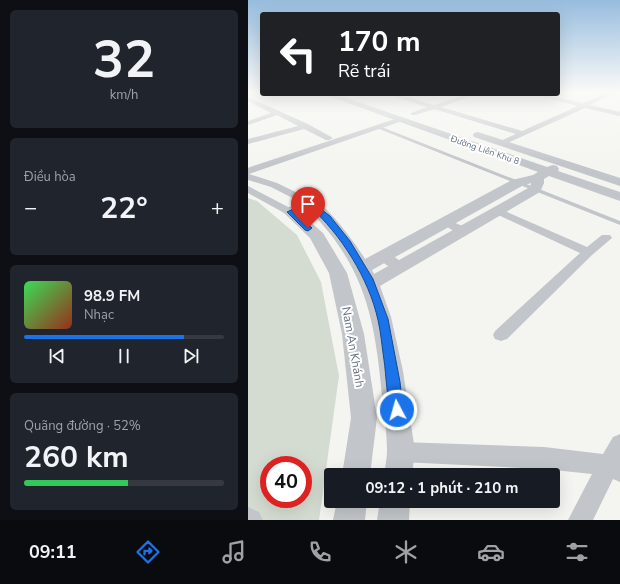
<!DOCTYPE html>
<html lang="vi">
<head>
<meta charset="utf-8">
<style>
	:root { --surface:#171b24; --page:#20242c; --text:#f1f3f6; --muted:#9ea1a6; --line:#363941; --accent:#1a73e8 }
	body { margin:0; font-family:"Nunito Sans",sans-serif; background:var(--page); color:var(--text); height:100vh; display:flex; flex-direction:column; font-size:15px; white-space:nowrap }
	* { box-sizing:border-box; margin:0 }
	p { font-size:13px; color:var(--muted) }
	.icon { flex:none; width:22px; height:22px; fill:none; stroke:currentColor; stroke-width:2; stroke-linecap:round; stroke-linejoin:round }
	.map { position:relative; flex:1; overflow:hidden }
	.side { display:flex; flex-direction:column; gap:10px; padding:10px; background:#0d0f14; width:248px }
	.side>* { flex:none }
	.top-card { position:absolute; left:12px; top:12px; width:300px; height:84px; border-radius:4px; box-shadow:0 4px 16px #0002; background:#202124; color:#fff; overflow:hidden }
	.speed { position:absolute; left:12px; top:456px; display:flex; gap:8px; font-size:20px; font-weight:700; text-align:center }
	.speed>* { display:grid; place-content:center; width:52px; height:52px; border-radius:50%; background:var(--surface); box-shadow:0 4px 16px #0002; line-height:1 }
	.speed .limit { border:6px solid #d22; background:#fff; color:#111 }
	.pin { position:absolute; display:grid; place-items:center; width:34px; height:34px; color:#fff; margin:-41px -17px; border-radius:50% 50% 50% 0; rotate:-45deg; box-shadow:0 0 4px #0007 }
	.pin .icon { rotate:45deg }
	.me { position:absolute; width:44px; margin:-22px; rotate:354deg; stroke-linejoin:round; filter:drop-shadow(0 0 3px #0008) }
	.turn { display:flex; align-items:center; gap:14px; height:84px; padding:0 12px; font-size:18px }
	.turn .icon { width:52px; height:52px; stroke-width:2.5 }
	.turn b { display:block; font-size:28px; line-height:34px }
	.big { font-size:30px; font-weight:700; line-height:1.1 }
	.side .tile { flex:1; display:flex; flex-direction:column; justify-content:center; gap:6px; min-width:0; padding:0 14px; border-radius:6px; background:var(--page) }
	.side .dial { align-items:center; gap:0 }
	.dial b { font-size:52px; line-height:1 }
	.song { display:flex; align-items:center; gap:12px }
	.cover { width:48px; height:48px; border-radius:6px; background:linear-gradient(135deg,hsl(130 70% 55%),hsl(10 70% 35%)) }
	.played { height:4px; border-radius:2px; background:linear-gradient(90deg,var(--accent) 80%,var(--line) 80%) }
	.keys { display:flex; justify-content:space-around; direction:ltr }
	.heat { display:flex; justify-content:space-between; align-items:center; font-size:22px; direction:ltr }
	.charge { height:6px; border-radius:3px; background:linear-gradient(90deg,#34c759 52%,var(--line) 0) }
	.trip { position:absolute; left:76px; top:468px; width:236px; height:40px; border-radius:4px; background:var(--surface); box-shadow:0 4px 16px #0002; font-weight:700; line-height:40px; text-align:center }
	.tabs { display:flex; height:64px; justify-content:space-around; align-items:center; background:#090b0e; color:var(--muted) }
	.tabs .icon { width:28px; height:28px }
	.tabs .on { color:var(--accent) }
	.tabs b { font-size:18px; color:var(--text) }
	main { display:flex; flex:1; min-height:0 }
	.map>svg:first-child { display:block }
	.green { fill:#d4dcd1; fill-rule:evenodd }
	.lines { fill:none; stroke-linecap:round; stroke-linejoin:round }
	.service { fill:#c2c5c9; fill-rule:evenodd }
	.minor { fill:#c2c5c9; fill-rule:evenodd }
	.tertiary { fill:#c2c5c9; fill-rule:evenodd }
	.route { fill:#1a73e8; stroke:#114b97 }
	.labels { text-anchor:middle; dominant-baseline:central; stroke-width:4; stroke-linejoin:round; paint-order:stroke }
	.far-street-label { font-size:9px; fill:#627283; stroke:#fff }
	.near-street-label { font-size:12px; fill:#627283; stroke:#fff }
</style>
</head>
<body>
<main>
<section class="side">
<div class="tile dial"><b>32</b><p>km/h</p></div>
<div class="tile"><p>Điều hòa</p>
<div class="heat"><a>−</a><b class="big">22°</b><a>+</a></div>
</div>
<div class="tile">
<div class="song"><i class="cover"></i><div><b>98.9 FM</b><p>Nhạc</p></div></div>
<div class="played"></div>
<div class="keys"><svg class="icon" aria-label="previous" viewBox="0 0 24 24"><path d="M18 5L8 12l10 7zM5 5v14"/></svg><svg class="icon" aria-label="pause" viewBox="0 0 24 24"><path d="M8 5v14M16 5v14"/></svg><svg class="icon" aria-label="next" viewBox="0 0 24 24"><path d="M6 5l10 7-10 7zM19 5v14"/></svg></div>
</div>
<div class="tile"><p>Quãng đường · 52%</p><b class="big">260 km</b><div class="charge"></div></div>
</section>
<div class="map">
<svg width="372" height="520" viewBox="0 0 372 520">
	<rect width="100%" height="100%" fill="#f4f5f0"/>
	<path class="green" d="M0,198L9,201L49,235L73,282L91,376L71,520H0ZM21,465H55V499H21Z"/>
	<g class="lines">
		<path class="service" d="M129,126H131L372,221V225L129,128Z"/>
		<g class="minor">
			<path d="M361,92H368L342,105L372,112V116L337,108L255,145L251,143L252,141L268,134L186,109L167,115H163V113L179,107L139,94H149L186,105L219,94H228L193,107L274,131L330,106L284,94H295L335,103Z"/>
			<path d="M0,97L60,124L85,138L81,140H78L56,129L0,144V139L50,126L29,115L0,125V121L23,113L0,101Z"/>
			<path d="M150,118H153L157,120L1,174L29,183L66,201L67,203L66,205H58L23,187L0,180V168L5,166Z"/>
			<path d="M0,186L46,210L48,212L46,214H38L0,193Z"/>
			<path d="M250,208L339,247L354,235H362L364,238L344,255L259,339L253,341L247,339L245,335L247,331L332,253L246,213L245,211Z"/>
			<path d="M198,219L219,228L221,231L219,234H211L194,224L192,222L194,220Z"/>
			<path d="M136,252C144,254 153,261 158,267L156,270C146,272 135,264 130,256L131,253Z"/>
			<path d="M372,434V482L365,479L345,520H320L344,474L296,469L153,462L146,459L143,452L146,445L153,442L296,447L355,454L365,437Z"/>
			<path d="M0,507L11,512L15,520H0Z"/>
		</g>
		<g class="tertiary">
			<path d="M75,94H87L299,167L305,165L309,166L311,169L310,171L372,192V201L301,176L296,179V183L292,192L132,286L143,317L155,371L167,451L164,475H136C137,467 139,459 139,451C139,433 136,414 134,396C127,319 117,266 60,209L52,213L75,233L99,273L116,334L129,418L122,475H94L103,418L94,334L81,273L62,238L35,212C38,208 43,206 48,204C52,202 58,199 63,199C76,200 110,247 117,259L264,180L285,175L290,172ZM283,183L282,187L126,274L124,270L274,186Z"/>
			<path d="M230,132L372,178V186L226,137L225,135L226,133Z"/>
			<path d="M89,501H119L117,520H85Z"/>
			<path d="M132,501H162L161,520H129Z"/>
		</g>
	</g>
	<linearGradient id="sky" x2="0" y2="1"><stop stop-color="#97bcde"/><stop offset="0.56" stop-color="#fafaf8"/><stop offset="1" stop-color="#fafaf8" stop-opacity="0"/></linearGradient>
	<rect width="372" height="164" fill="url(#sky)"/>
	<path class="route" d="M62,201L82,216L102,241L125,279L140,319L152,382L155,410L153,414L149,416L144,414C139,403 138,373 136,360C134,347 133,333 130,320C121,279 93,234 61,206L48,212L64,228L60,231L57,230L39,212Z"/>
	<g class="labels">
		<g class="far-street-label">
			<text transform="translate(237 150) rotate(19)">Đường Liên Khu 8</text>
		</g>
		<g class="near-street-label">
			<text transform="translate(105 347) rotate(80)">Nam An Khánh</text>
		</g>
	</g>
</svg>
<div class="speed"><div class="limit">40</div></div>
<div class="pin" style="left:60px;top:228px;background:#d93025"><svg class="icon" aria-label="arrive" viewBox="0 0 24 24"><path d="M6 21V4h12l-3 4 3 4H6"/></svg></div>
<svg class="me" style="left:149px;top:410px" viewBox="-20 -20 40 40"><circle r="17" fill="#1a73e8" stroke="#fff" stroke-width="3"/><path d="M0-11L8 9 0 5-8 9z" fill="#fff"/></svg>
<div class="trip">09:12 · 1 phút · 210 m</div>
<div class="top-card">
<div class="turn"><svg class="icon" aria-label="left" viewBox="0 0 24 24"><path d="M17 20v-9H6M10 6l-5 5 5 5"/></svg><div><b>170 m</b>Rẽ trái</div></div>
</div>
</div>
</main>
<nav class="tabs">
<b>09:11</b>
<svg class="icon on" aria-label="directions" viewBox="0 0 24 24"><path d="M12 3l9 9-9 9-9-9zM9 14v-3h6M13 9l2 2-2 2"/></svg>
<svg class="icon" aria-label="music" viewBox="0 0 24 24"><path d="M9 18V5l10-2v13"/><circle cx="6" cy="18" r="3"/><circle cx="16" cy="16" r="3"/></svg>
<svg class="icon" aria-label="phone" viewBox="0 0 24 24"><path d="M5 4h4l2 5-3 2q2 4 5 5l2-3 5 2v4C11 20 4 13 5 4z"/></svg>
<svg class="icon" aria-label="climate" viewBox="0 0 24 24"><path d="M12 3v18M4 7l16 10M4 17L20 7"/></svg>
<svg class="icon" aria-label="car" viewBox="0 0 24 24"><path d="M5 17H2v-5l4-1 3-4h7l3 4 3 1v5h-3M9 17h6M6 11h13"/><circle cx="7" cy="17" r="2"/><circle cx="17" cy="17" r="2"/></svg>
<svg class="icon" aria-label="filters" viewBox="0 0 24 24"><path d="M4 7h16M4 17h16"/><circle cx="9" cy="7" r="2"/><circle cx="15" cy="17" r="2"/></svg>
</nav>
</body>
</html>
